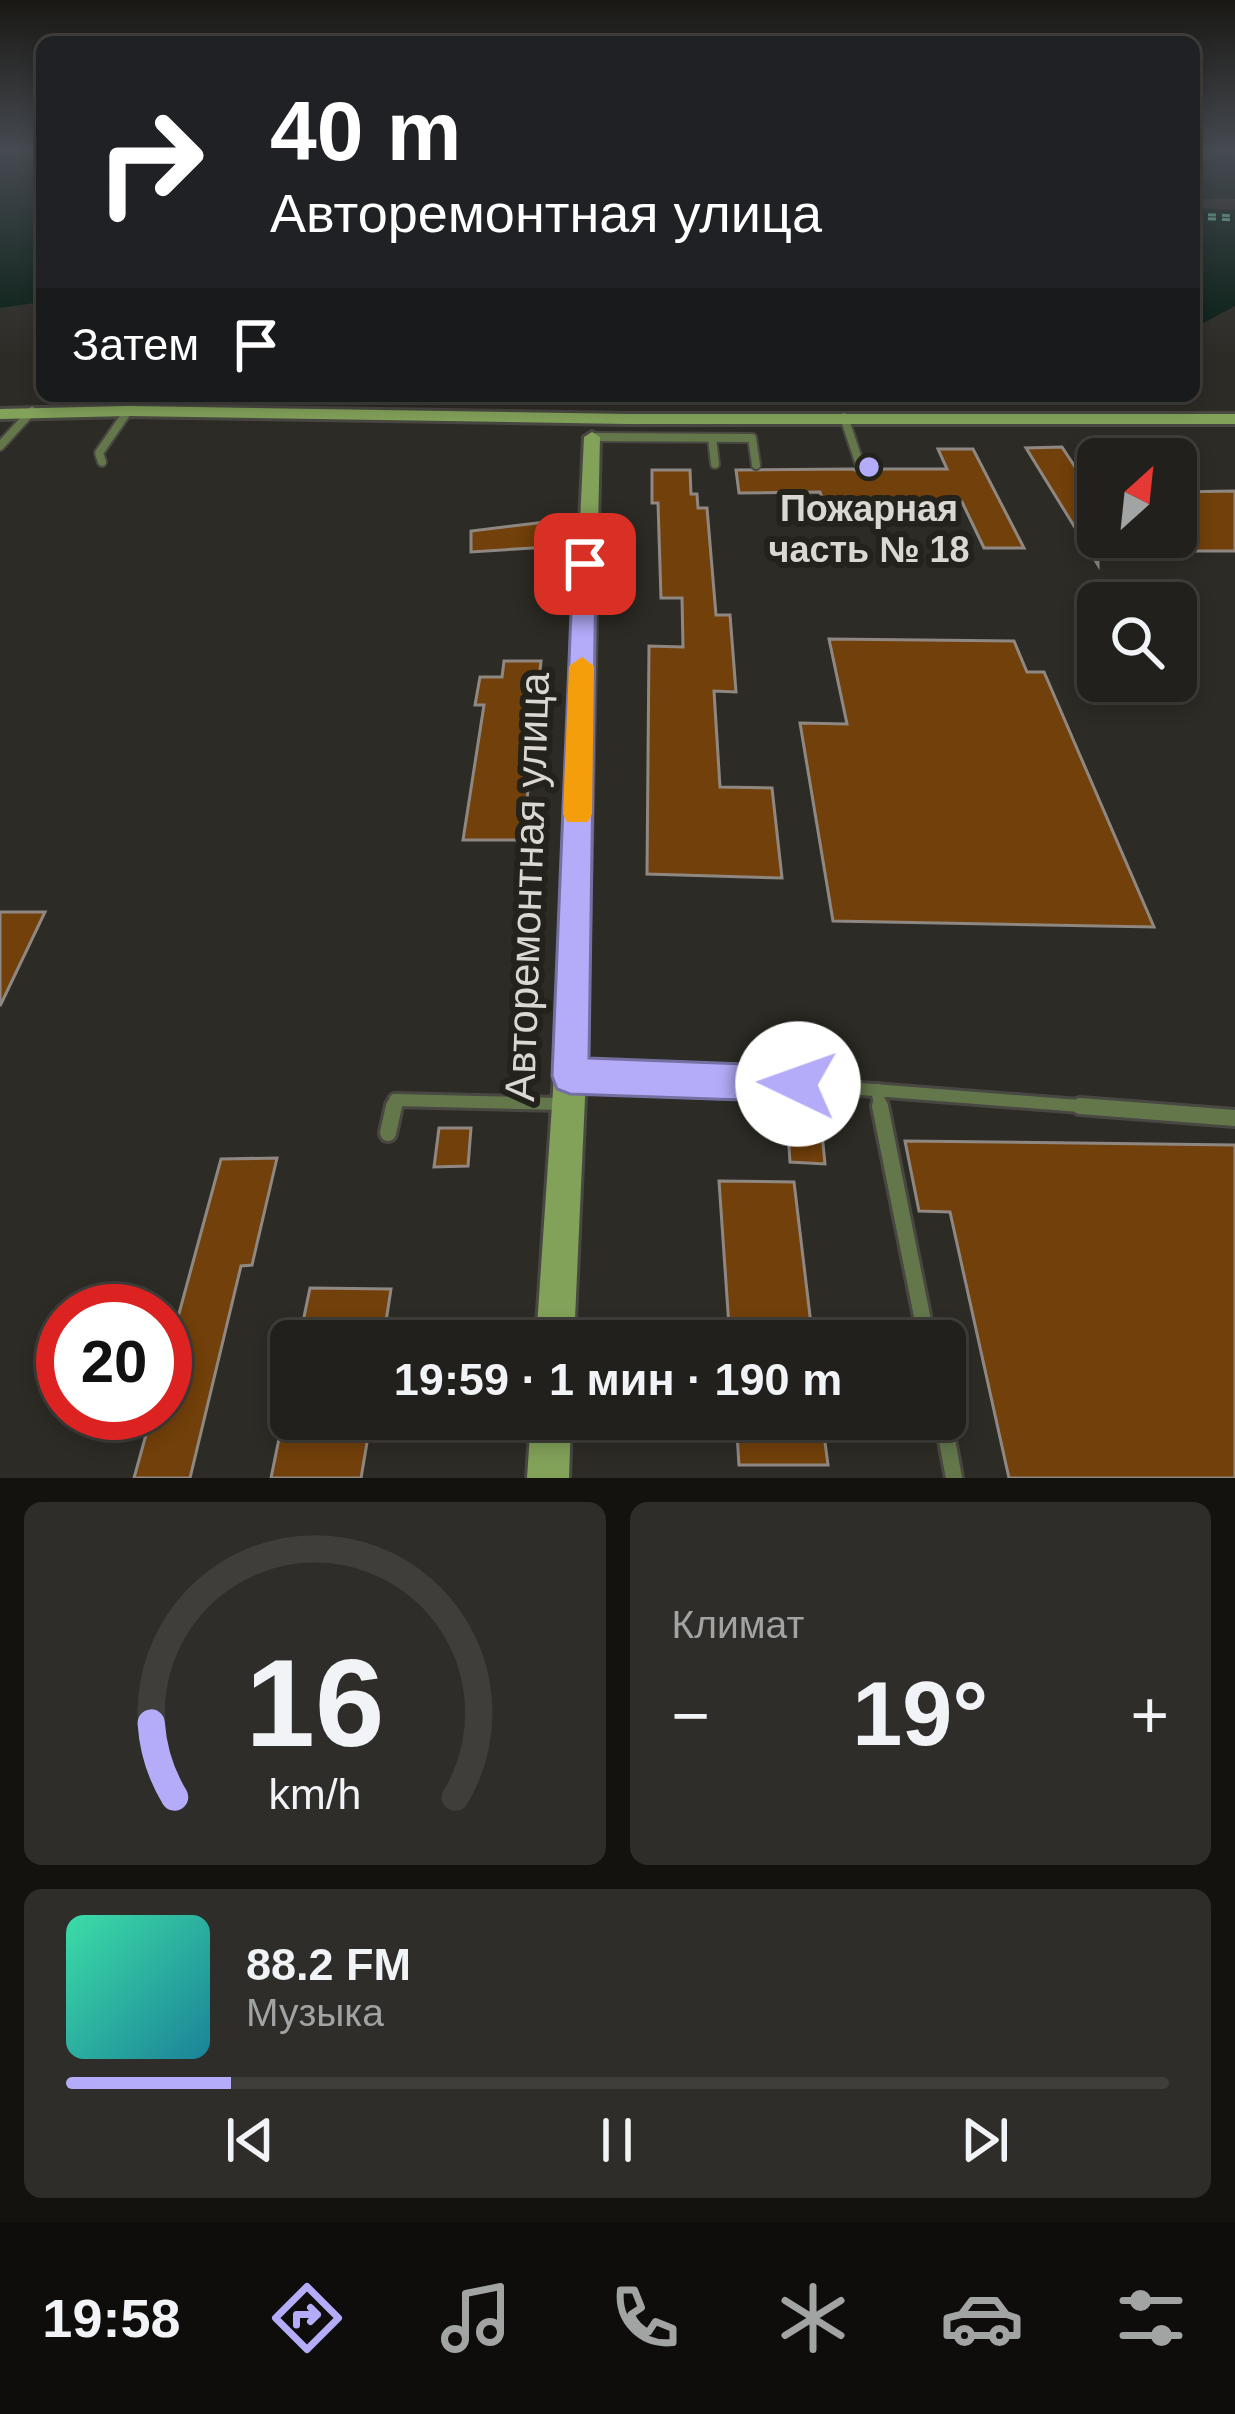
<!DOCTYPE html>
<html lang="ru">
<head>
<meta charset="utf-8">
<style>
	:root { --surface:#22201c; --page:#2e2d29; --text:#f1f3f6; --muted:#a2a3a3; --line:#3f3e3b; --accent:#b4acf9 }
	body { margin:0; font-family:Arial,sans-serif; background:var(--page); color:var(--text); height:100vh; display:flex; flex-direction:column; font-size:45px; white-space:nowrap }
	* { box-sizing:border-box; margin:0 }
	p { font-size:39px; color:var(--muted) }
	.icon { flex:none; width:66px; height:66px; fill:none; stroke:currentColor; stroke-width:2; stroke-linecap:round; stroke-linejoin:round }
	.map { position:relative; height:1478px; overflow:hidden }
	.details { display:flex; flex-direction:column; gap:24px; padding:24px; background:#13120f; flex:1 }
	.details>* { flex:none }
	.hud { position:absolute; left:36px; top:36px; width:1164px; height:366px; border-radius:18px; box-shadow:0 6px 18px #0003,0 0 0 3px var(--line); background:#202124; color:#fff; overflow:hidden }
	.needle { width:78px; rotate:27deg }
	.controls { position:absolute; left:1077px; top:438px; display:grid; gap:24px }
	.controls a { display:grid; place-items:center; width:120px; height:120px; border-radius:18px; background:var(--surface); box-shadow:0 6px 18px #0003,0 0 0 3px var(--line); font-size:60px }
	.speed { position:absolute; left:36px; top:1284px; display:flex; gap:24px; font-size:60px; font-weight:700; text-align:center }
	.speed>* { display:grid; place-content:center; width:156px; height:156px; border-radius:50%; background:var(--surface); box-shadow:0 6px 18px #0003,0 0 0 3px var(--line); line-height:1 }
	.speed .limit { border:18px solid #d22; background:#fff; color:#111 }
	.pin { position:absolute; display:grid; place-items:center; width:102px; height:102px; color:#fff; margin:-51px; border-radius:24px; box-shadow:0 6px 18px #0006 }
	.me { position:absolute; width:132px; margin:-66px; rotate:273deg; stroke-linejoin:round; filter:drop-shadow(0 0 9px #0008) }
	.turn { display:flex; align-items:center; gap:42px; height:252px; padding:0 36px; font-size:54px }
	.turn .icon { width:156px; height:156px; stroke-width:2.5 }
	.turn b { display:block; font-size:84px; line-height:102px }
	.then { display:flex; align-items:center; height:114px; padding:0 36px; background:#0003; gap:24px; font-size:45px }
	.big { font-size:90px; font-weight:800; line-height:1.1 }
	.details .card { flex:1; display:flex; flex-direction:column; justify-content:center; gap:18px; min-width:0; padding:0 42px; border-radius:18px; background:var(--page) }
	.details .dial { align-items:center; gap:0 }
	.dial svg { height:312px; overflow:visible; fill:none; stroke:var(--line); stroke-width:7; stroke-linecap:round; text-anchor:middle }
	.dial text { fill:var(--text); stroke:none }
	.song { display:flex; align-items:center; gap:36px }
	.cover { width:144px; height:144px; border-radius:18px; background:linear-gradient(135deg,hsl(160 70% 55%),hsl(190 70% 35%)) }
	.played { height:12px; border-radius:6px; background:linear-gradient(90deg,var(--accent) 15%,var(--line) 15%) }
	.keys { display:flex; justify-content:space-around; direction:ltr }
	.heat { display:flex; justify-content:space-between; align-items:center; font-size:66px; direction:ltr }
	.details .tiles { flex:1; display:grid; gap:24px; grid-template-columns:1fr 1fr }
	.card:last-child { grid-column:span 2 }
	.trip { position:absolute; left:270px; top:1320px; width:696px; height:120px; border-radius:18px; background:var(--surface); box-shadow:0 6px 18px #0003,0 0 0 3px var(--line); font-weight:800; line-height:120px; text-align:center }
	.tabs { display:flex; height:192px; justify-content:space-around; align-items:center; background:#0e0d0b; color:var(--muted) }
	.tabs .icon { width:84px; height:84px }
	.tabs .on { color:var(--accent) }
	.tabs b { font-size:54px; color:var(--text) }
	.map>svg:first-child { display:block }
	.water { fill:#051c12 }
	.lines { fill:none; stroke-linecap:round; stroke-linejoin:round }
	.ferry { stroke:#85efbc; stroke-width:3; stroke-dasharray:8 6; stroke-linecap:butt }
	.building { fill:#72400a; stroke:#8f8882; stroke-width:3 }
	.lane-far2-casing { stroke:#494741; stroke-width:12 }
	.lane-far1-casing { stroke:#494741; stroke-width:18 }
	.lane-casing { stroke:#494741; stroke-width:22 }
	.secondary-casing { stroke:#494741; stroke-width:6 }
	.lane-far2 { stroke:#63774b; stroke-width:8 }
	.lane-far1 { stroke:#63774b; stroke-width:12 }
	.lane { stroke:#63774b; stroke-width:16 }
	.secondary { fill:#82a159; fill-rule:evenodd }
	.route { fill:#b4acf9; stroke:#7570a2; stroke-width:3 }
	.slow { fill:#f59e0b }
	.poi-dot { fill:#b4acf9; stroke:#23221b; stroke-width:4.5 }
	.labels { text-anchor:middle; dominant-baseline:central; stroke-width:12; stroke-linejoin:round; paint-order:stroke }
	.far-poi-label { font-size:36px; font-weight:bold; fill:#d9d8d3; stroke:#23221b }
	.street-label { font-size:42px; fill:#d9d8d3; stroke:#23221b }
</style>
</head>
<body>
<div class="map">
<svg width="1235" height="1478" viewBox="0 0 1235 1478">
	<rect width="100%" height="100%" fill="#2d2b25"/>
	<g class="water">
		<path d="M0,152H42V302L0,308Z"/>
		<path d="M1194,152H1222L1235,159V199H1194Z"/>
		<path d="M1194,208L1235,210V306L1194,328Z"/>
	</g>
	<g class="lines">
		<g class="ferry">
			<path d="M1194,214L1235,216"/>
			<path d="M1194,218L1235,220"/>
		</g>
	</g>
	<g class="building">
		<path d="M1062,447L1098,502V565L1026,448Z"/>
		<path d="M938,449H973L1024,548H984L962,502L823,501L820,492L739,493L736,470L853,469L860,473L867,469H947Z"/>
		<path d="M652,470H690L691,494H697L698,508H707L716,615H730L736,692L714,691L720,787L772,788L782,878L647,874L649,646L683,647L682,598H661L658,503H652Z"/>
		<path d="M1235,491V551H1176V492Z"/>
		<path d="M546,522L548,547L471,552V531Z"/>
		<path d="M829,639L1014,641L1027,672H1044L1154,927L833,921L800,723L847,724Z"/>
		<path d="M504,661H541L523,840H463L484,705H475L480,677H502Z"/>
		<path d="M0,912H45L0,1006Z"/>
		<path d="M786,1101L819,1103L825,1164L790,1162Z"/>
		<path d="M439,1128H471L468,1166L434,1167Z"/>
		<path d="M905,1141L1235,1145V1478H1009L950,1212L919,1211Z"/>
		<path d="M277,1158L252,1265L241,1266L190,1478H134L152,1413H165V1365L221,1159Z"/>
		<path d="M719,1181L794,1182L813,1341H730Z"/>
		<path d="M310,1288L391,1289L383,1341H299Z"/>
		<path d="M283,1419H371L361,1478H271Z"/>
		<path d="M736,1419H822L828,1465H739Z"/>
	</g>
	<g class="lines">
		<g class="lane-far2-casing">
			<g id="lane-far2">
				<path d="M844,417L860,465"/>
				<path d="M592,437L752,438L756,465"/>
				<path d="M712,438L715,464"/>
				<path d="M0,446L32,411"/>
				<path d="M102,462L99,453L128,411"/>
				<path d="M549,565L585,564"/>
			</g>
		</g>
		<g class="lane-far1-casing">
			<g id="lane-far1">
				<path d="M573,1076L759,1081L1118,1109"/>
				<path d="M877,1090L881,1109"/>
				<path d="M393,1109L395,1100L562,1104"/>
			</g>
		</g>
		<g class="lane-casing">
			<g id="lane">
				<path d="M880,1106L927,1341"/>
				<path d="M1080,1106L1235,1118"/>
				<path d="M388,1133L394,1106"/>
				<path d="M943,1419L954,1478"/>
			</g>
		</g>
		<g class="secondary-casing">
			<g id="secondary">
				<path d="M128,406L628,414H1235V424H628L128,416L0,419V409Z"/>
				<path d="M592,432L600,437L586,1076L574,1341H536L554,1076L584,437Z"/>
				<path d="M531,1419H571L569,1478H527Z"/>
			</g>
		</g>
		<use href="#lane-far2" class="lane-far2"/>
		<use href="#lane-far1" class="lane-far1"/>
		<use href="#lane" class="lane"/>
		<use href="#secondary" class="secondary"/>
	</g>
	<linearGradient id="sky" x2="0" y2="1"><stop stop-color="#191814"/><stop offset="0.42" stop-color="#464a51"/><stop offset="1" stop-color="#464a51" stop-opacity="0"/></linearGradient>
	<rect width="1235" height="359" fill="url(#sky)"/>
	<path class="route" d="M585,557L596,564L589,1058L798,1066L811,1071L817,1084L811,1097L798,1102L570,1094L557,1089L552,1076L573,564Z"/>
	<path class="slow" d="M582,657L594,666L592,814L588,822H567L563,814L569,666Z"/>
	<circle class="poi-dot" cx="869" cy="467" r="12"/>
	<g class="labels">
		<g class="far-poi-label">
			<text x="869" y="508">Пожарная<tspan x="869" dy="41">часть № 18</tspan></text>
		</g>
		<g class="street-label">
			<text transform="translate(527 887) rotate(-88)">Авторемонтная улица</text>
		</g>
	</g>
</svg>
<div class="controls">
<a><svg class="needle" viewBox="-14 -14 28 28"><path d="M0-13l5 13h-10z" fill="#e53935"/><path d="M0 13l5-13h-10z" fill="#a2a3a3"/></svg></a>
<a><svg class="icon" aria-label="search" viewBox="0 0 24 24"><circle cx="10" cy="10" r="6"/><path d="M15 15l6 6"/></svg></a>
</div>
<div class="speed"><div class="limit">20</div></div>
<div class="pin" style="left:585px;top:564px;background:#d93025"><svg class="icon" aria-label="arrive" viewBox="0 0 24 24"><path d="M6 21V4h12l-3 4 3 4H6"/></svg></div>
<svg class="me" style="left:798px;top:1084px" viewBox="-20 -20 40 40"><circle r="19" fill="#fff"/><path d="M0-13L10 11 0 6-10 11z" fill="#b4acf9"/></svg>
<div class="trip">19:59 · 1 мин · 190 m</div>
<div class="hud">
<div class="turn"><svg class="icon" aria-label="right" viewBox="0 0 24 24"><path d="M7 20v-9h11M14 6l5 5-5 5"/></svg><div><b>40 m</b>Авторемонтная улица</div></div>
<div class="then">Затем<svg class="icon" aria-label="arrive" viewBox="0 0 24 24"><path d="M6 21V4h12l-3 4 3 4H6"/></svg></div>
</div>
</div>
<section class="details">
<div class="tiles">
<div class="card dial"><svg viewBox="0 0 100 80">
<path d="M14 69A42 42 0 1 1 86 69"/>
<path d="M14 69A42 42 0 0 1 8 50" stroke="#b4acf9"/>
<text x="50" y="56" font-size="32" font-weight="700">16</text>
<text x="50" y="72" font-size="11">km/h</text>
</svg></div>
<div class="card"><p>Климат</p>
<div class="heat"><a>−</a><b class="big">19°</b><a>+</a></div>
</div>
<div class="card">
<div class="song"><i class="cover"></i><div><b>88.2 FM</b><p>Музыка</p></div></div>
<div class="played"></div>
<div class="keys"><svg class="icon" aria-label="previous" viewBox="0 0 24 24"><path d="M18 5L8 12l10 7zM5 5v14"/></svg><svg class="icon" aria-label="pause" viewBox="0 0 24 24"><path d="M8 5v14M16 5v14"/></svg><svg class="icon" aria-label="next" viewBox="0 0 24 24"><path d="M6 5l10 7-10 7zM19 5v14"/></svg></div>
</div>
</div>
</section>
<nav class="tabs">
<b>19:58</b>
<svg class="icon on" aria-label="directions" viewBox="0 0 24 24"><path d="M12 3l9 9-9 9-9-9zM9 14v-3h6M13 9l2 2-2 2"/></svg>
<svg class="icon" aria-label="music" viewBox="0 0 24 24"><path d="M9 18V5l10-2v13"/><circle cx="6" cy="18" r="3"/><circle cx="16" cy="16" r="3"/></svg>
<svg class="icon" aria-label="phone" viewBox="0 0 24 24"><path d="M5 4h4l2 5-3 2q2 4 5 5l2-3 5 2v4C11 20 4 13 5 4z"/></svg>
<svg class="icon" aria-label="climate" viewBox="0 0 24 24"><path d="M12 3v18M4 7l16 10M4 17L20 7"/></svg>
<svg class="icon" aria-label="car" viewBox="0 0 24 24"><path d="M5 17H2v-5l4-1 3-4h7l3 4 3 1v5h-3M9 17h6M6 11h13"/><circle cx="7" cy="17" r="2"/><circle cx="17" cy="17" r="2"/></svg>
<svg class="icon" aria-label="filters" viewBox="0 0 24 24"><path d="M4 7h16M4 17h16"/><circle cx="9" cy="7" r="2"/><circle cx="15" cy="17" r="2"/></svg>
</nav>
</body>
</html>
